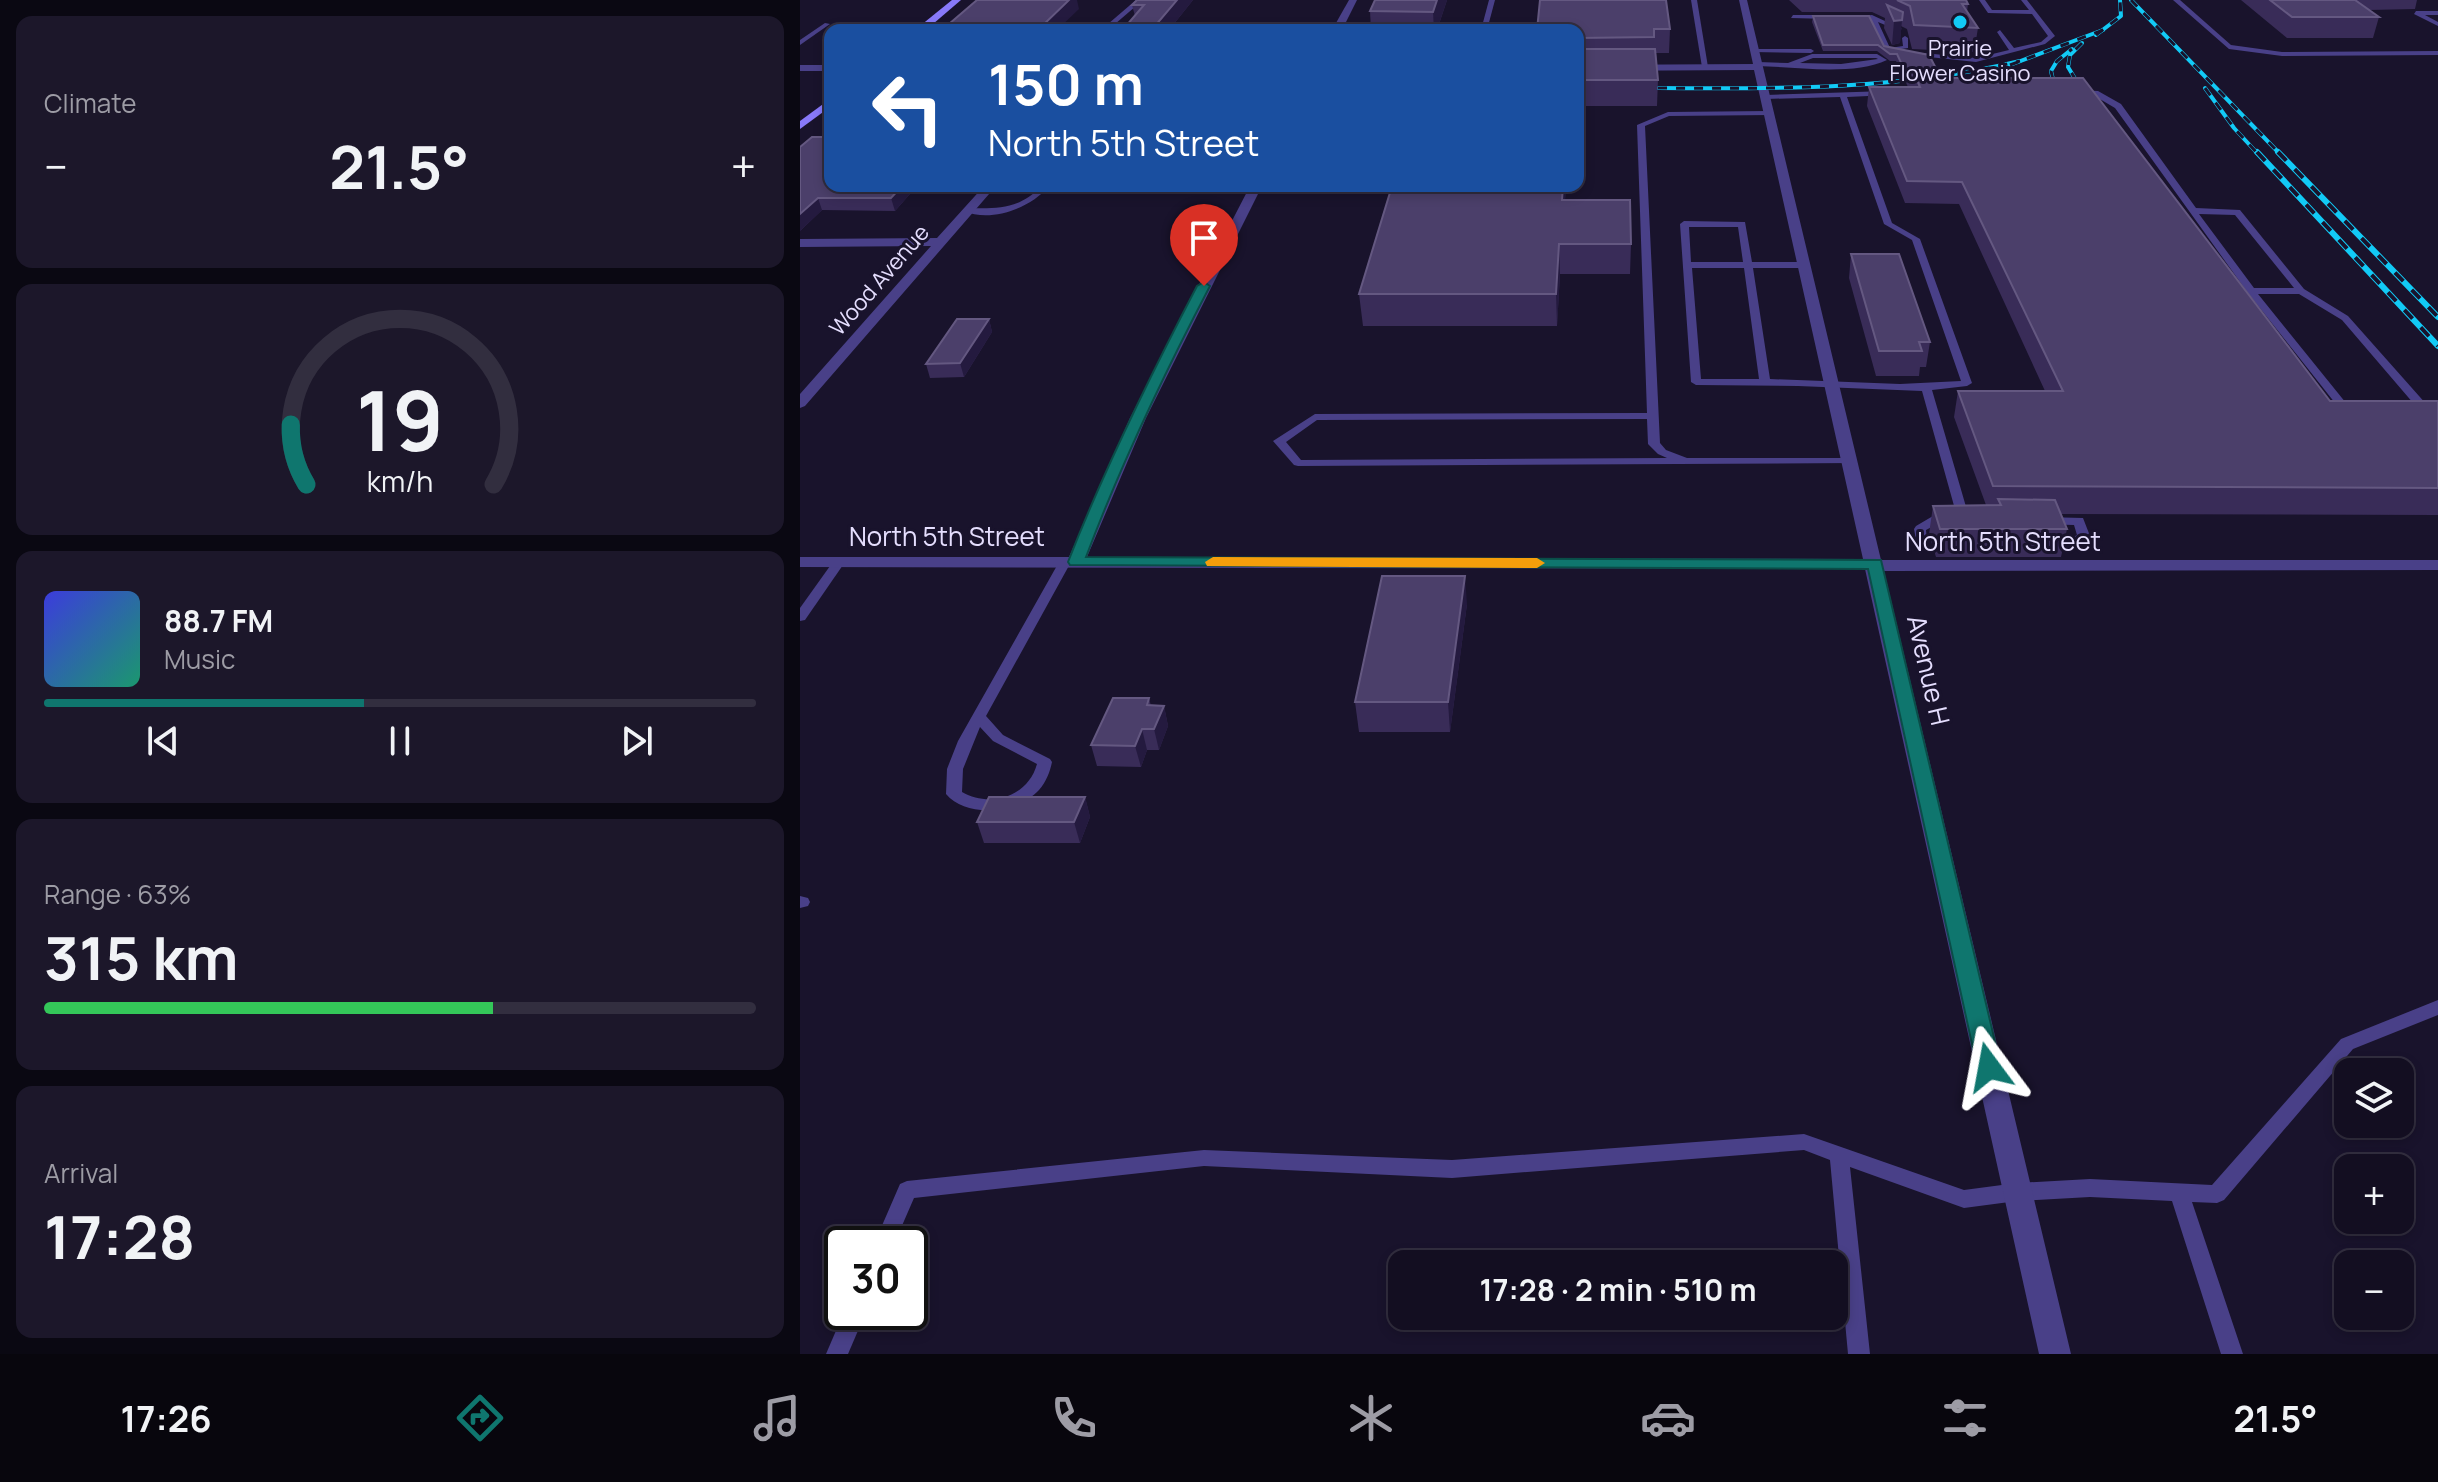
<!DOCTYPE html>
<html lang="en">
<head>
<meta charset="utf-8">
<style>
	:root { --surface:#130e21; --page:#1c172a; --text:#f1f3f6; --muted:#9d9ca5; --line:#322e3f; --accent:#0f766e }
	body { margin:0; font-family:Manrope,sans-serif; background:var(--page); color:var(--text); height:100vh; display:flex; flex-direction:column; font-size:30px; white-space:nowrap }
	* { box-sizing:border-box; margin:0 }
	p { font-size:26px; color:var(--muted) }
	.icon { flex:none; width:44px; height:44px; fill:none; stroke:currentColor; stroke-width:2; stroke-linecap:round; stroke-linejoin:round }
	.map { position:relative; flex:1; overflow:hidden }
	.sheet { display:flex; flex-direction:column; gap:16px; padding:16px; background:#0a0812; width:800px }
	.sheet>* { flex:none }
	.top-card { position:absolute; left:24px; top:24px; width:760px; height:168px; border-radius:16px; box-shadow:0 4px 12px #0003,0 0 0 2px var(--line); background:#1a4fa0; color:#fff; overflow:hidden }
	.buttons { position:absolute; left:1534px; top:1058px; display:grid; gap:16px }
	.buttons a { display:grid; place-items:center; width:80px; height:80px; border-radius:16px; background:var(--surface); box-shadow:0 4px 12px #0003,0 0 0 2px var(--line); font-size:40px }
	.speed { position:absolute; left:24px; top:1226px; display:flex; gap:16px; font-size:40px; font-weight:700; text-align:center }
	.speed>* { display:grid; place-content:center; width:104px; height:104px; border-radius:50%; background:var(--surface); box-shadow:0 4px 12px #0003,0 0 0 2px var(--line); line-height:1 }
	.speed .limit { border:4px solid #111; border-radius:12px; background:#fff; color:#111 }
	.pin { position:absolute; display:grid; place-items:center; width:68px; height:68px; color:#fff; margin:-82px -34px; border-radius:50% 50% 50% 0; rotate:-45deg; box-shadow:0 0 8px #0007 }
	.pin .icon { rotate:45deg }
	.me { position:absolute; width:88px; margin:-44px; rotate:347deg; stroke-linejoin:round; filter:drop-shadow(0 0 6px #0008) }
	.turn { display:flex; align-items:center; gap:28px; height:168px; padding:0 32px; font-size:36px }
	.turn .icon { width:104px; height:104px; stroke-width:2.5 }
	.turn b { display:block; font-size:56px; line-height:68px }
	.big { font-size:60px; font-weight:700; line-height:1.1 }
	.sheet .card { flex:1; display:flex; flex-direction:column; justify-content:center; gap:12px; min-width:0; padding:0 28px; border-radius:16px; background:var(--page) }
	.sheet .dial { align-items:center; gap:0 }
	.dial svg { height:208px; overflow:visible; fill:none; stroke:var(--line); stroke-width:7; stroke-linecap:round; text-anchor:middle }
	.dial text { fill:var(--text); stroke:none }
	.song { display:flex; align-items:center; gap:24px }
	.cover { width:96px; height:96px; border-radius:12px; background:linear-gradient(135deg,hsl(240 70% 55%),hsl(160 70% 35%)) }
	.played { height:8px; border-radius:4px; background:linear-gradient(90deg,var(--accent) 45%,var(--line) 45%) }
	.keys { display:flex; justify-content:space-around; direction:ltr }
	.heat { display:flex; justify-content:space-between; align-items:center; font-size:44px; direction:ltr }
	.charge { height:12px; border-radius:6px; background:linear-gradient(90deg,#34c759 63%,var(--line) 0) }
	.trip { position:absolute; left:588px; top:1250px; width:460px; height:80px; border-radius:16px; background:var(--surface); box-shadow:0 4px 12px #0003,0 0 0 2px var(--line); font-weight:700; line-height:80px; text-align:center }
	.dock { display:flex; height:128px; justify-content:space-around; align-items:center; background:#08060d; color:var(--muted) }
	.dock .icon { width:56px; height:56px }
	.dock .selected { color:var(--accent) }
	.dock b { font-size:36px; color:var(--text) }
	main { display:flex; flex:1; min-height:0 }
	.map>svg:first-child { display:block }
	.lines { fill:none; stroke-linecap:round; stroke-linejoin:round }
	.service { fill:#494088; fill-rule:evenodd }
	.minor { fill:#494088; fill-rule:evenodd }
	.tertiary { fill:#494088; fill-rule:evenodd }
	.secondary { fill:#8879fa; fill-rule:evenodd }
	.rail-far1-casing { stroke:#12caf6; stroke-width:4 }
	.rail-casing { stroke:#12caf6; stroke-width:6 }
	.rail-far1 { stroke:#19132c; stroke-width:3; stroke-dasharray:9; stroke-linecap:butt }
	.rail { stroke:#19132c; stroke-width:4; stroke-dasharray:12; stroke-linecap:butt }
	.wall { fill:#392c58 }
	.shaded-wall { fill:#241a3f }
	.building { fill:#4b3f6a; stroke:#645881; stroke-width:2 }
	.route { fill:#0f766e; stroke:#0a4d48; stroke-width:2 }
	.slow { fill:#f59e0b }
	.poi-dot { fill:#12caf6; stroke:#19132c; stroke-width:3 }
	.labels { text-anchor:middle; dominant-baseline:central; stroke-width:6; stroke-linejoin:round; paint-order:stroke }
	.far-poi-label { font-size:22px; fill:#e5defe; stroke:#19132c }
	.far-street-label { font-size:22px; fill:#e5defe; stroke:#19132c }
	.street-label { font-size:26px; fill:#e5defe; stroke:#19132c }
</style>
</head>
<body>
<main>
<section class="sheet">
<div class="card"><p>Climate</p>
<div class="heat"><a>−</a><b class="big">21.5°</b><a>+</a></div>
</div>
<div class="card dial"><svg viewBox="0 0 100 80">
<path d="M14 69A42 42 0 1 1 86 69"/>
<path d="M14 69A42 42 0 0 1 8 46" stroke="#0f766e"/>
<text x="50" y="56" font-size="32" font-weight="700">19</text>
<text x="50" y="72" font-size="11">km/h</text>
</svg></div>
<div class="card">
<div class="song"><i class="cover"></i><div><b>88.7 FM</b><p>Music</p></div></div>
<div class="played"></div>
<div class="keys"><svg class="icon" aria-label="previous" viewBox="0 0 24 24"><path d="M18 5L8 12l10 7zM5 5v14"/></svg><svg class="icon" aria-label="pause" viewBox="0 0 24 24"><path d="M8 5v14M16 5v14"/></svg><svg class="icon" aria-label="next" viewBox="0 0 24 24"><path d="M6 5l10 7-10 7zM19 5v14"/></svg></div>
</div>
<div class="card"><p>Range · 63%</p><b class="big">315 km</b><div class="charge"></div></div>
<div class="card"><p>Arrival</p><b class="big">17:28</b></div>
</section>
<div class="map">
<svg width="1638" height="1354" viewBox="0 0 1638 1354">
	<rect width="100%" height="100%" fill="#19132c"/>
	<g class="lines">
		<g class="service">
			<path d="M336,0H343L308,30H301Z"/>
			<path d="M689,0H695L687,30H681Z"/>
			<path d="M891,0H897L908,67L905,69L902,67Z"/>
			<path d="M1179,0H1185L1192,10H1229L1221,0H1227L1255,36L1245,44L1176,62L1110,55L1112,52L1176,58L1209,50L1197,32L1200,30L1214,48L1241,42L1248,36L1232,14L1188,13Z"/>
			<path d="M1373,0H1380L1431,45L1482,52L1638,51V55L1482,56L1429,49Z"/>
			<path d="M1616,11H1638V15H1625L1638,22V26L1614,14Z"/>
			<path d="M993,15H1030L1033,17L1030,19L991,18Z"/>
			<path d="M1072,15L1102,29L1097,30L1078,22L1090,48L1103,46L1102,38L1105,36L1108,38V48L1081,52V50L1084,49L1070,19L1048,17Z"/>
			<path d="M25,23L30,24L0,45V40Z"/>
			<path d="M955,49H1011L1014,51L1011,53L953,52Z"/>
			<path d="M1012,54H1077L1087,60C1054,76 996,67 958,66L955,64L958,62L988,63ZM1013,58H1076L1078,59L1041,64L1000,63Z"/>
			<path d="M1276,90L1298,91L1321,104L1396,208L1440,210L1504,289L1548,316L1627,405V409H1610V405L1614,404L1542,320L1499,294H1458L1546,403L1557,404L1558,406L1553,409L1539,408L1448,293L1315,108L1293,95L1276,94ZM1399,214L1435,215L1494,288H1454Z"/>
			<path d="M1087,91L1090,95L1047,97L1092,223L1120,239L1172,383L1167,386L1132,390L1169,517L1173,520L1167,524L1158,520L1122,391L998,386L896,385L891,382L880,224L884,221L945,222L952,262H1005L1010,265L1005,268H953L970,379L1100,384L1161,381L1112,240L1084,224L1040,97L966,99L962,97L966,95ZM889,227H938L943,262H891ZM892,268H944L959,379H901Z"/>
			<path d="M969,111H972V115L869,116L845,126L860,443L866,450L887,458H1051L1055,459V463L498,466L494,465L473,441L515,414L847,413L837,125L868,112ZM847,419L848,444L858,454L867,458L501,460L486,442L517,420Z"/>
			<path d="M241,186H249C231,208 191,223 164,211L168,208C196,209 221,209 241,186Z"/>
			<path d="M1148,515L1152,516L1154,519L1152,522L1139,523L1126,530L1127,542L1121,546L1117,545L1114,529L1116,526L1133,516Z"/>
			<path d="M1244,517L1283,518L1290,536L1269,550H1261L1259,547L1261,544L1277,535L1274,525L1240,524L1238,521L1240,518Z"/>
			<path d="M39,558L45,562L5,620L0,621V608L35,559Z"/>
			<path d="M265,558L271,562L186,716L203,735L250,759L252,762C250,772 246,782 239,790C218,813 167,819 146,794L147,769L158,741L259,562ZM180,727L193,741L237,764C228,797 190,808 162,792L163,769Z"/>
			<path d="M0,896L8,898L10,902L8,906L0,908Z"/>
			<path d="M1638,1000V1015L1553,1049L1424,1200L1417,1203L1392,1202L1443,1354H1421L1372,1201L1290,1197L1217,1201L1164,1208L1050,1167L1070,1354H1048L1030,1160L1004,1150L652,1178L404,1166L114,1198L94,1244H74L100,1184L107,1181L404,1150L652,1160L1004,1134L1164,1190L1217,1183L1290,1179L1412,1185L1541,1039Z"/>
			<path d="M44,1312H66L48,1354H26Z"/>
		</g>
		<g class="minor">
			<path d="M549,0H557L542,30H532Z"/>
			<path d="M939,0H947L1081,560H1638V570L1084,571L1271,1354H1239L1065,569L0,567V557H269L330,418L450,186H462L346,418L287,557L1063,559L954,70L778,71V65L953,64Z"/>
			<path d="M184,186H196L5,406L0,408V394L131,246L0,247V239L137,238Z"/>
		</g>
		<rect class="tertiary" x="0" y="65" width="30" height="6"/>
		<g class="secondary">
			<path d="M152,0H161L126,30H115Z"/>
			<path d="M30,99V107L0,129V121Z"/>
		</g>
		<g class="rail-far1-casing">
			<g id="rail-far1">
				<path d="M1331,0L1480,154"/>
				<path d="M1296,35L1321,16L1320,0"/>
				<path d="M1282,43L1270,55L1268,67L1286,97"/>
				<path d="M1210,65L1303,30"/>
				<path d="M858,88C980,89 1100,90 1220,61"/>
				<path d="M1405,88L1434,128L1458,154"/>
				<path d="M1257,97L1251,71L1257,61L1272,49"/>
			</g>
		</g>
		<g class="rail-casing">
			<g id="rail">
				<path d="M1457,152L1638,346"/>
				<path d="M1478,152L1638,317"/>
			</g>
		</g>
		<use href="#rail-far1" class="rail-far1"/>
		<use href="#rail" class="rail"/>
	</g>
	<g class="wall">
		<path d="M393,0L369,30H327L326,26L335,16L332,5Z"/>
		<path d="M647,0L637,30H571L570,11Z"/>
		<path d="M989,0H1166L1168,4L1167,12L1178,28L1174,52L1112,49L1107,29L1101,26L1100,43L1092,45L1084,28L1085,18L1072,12H1002Z"/>
		<path d="M1441,0H1617L1615,9L1569,10L1579,17L1573,38H1487Z"/>
		<path d="M1013,16L1084,46L1141,78L1530,401H1638V515L1260,514L1267,529L1261,557H1136L1129,534L1133,506L1186,505L1154,417L1158,391H1245L1159,204L1105,203L1067,106L1069,87H1108L1096,61H1090L1077,51H1023L1012,22Z"/>
		<path d="M870,29L869,53H856L858,80L857,106H778V30Z"/>
		<path d="M30,137V186H117L95,211L22,210L0,231Z"/>
		<path d="M333,186H378L377,187L333,188Z"/>
		<path d="M592,186H766L765,200L831,244L830,274H760L757,326H563L559,294Z"/>
		<path d="M1051,254L1130,342L1126,367H1120L1119,376H1076L1049,278Z"/>
		<path d="M189,319L192,332L164,377L130,378L126,364Z"/>
		<path d="M667,604L650,732H559L555,702Z"/>
		<path d="M349,698L351,706H364L368,726L359,750H347L341,767L297,766L291,745Z"/>
		<path d="M285,797L290,817L280,843H184L177,822Z"/>
	</g>
	<g class="shaded-wall">
		<path d="M264,0H277L279,9L257,30H238Z"/>
		<path d="M377,0H393L369,30H356L355,26Z"/>
		<path d="M637,0H647L637,30H634L633,12Z"/>
		<path d="M1102,20L1100,43L1092,45L1094,21Z"/>
		<path d="M102,186H117L95,211L91,198Z"/>
		<path d="M763,186H766L763,229L762,200Z"/>
		<path d="M18,198L22,210L0,231V214Z"/>
		<path d="M759,244L760,274L757,326L756,294Z"/>
		<path d="M189,319L192,332L164,377L160,363Z"/>
		<path d="M665,576L667,604L650,732L648,702Z"/>
		<path d="M364,706L368,726L359,750L354,729Z"/>
		<path d="M342,729L347,750L341,767L335,746Z"/>
		<path d="M285,797L290,817L280,843L274,822Z"/>
	</g>
	<g class="building">
		<path d="M177,0H269L238,30H142Z"/>
		<path d="M337,0H377L355,26H326L344,5H332Z"/>
		<path d="M575,0H637L633,12L570,11Z"/>
		<path d="M740,0H866L870,29H854V37L778,38V30H737Z"/>
		<path d="M1097,0H1166L1168,4H1162L1178,28L1114,25L1110,6Z"/>
		<path d="M1470,0H1555L1579,17H1492Z"/>
		<path d="M1087,5L1103,12L1102,20L1094,21Z"/>
		<path d="M1013,16H1069L1084,46L1129,55L1141,78H1116L1115,80H1109L1097,54H1090L1078,45H1023Z"/>
		<path d="M778,49H855L858,80H778Z"/>
		<path d="M1116,78H1283L1530,401H1638V488L1193,486L1158,391H1263L1162,182L1107,181L1069,87H1120Z"/>
		<path d="M12,137H30V186H102L91,198H18L0,214V147Z"/>
		<path d="M592,186H763L762,200H830L831,244H759L756,294H559Z"/>
		<path d="M1051,254H1099L1130,342H1119L1122,351H1079Z"/>
		<path d="M157,319H189L160,363L126,364Z"/>
		<path d="M1198,499L1255,500L1267,529H1140L1133,506L1201,505Z"/>
		<path d="M582,576H665L648,702H555Z"/>
		<path d="M313,698H349L347,705L364,706L354,729H342L335,746L291,745Z"/>
		<path d="M189,797H285L274,822H177Z"/>
	</g>
	<path class="route" d="M404,282L410,286C364,374 321,464 286,557L1081,560L1201,1067L1198,1074L1189,1077L1180,1074L1177,1067L1068,569L270,565L268,562C305,467 350,376 397,286Z"/>
	<path class="slow" d="M413,557L737,558L745,563L737,568L407,566L405,562Z"/>
	<circle class="poi-dot" cx="1160" cy="22" r="8"/>
	<g class="labels">
		<g class="far-poi-label">
			<text x="1160" y="48">Prairie<tspan x="1160" dy="25">Flower Casino</tspan></text>
		</g>
		<g class="far-street-label">
			<text transform="translate(79 280) rotate(-49)">Wood Avenue</text>
		</g>
		<g class="street-label">
			<text x="147" y="536">North 5th Street</text>
			<text x="1203" y="541">North 5th Street</text>
			<text transform="translate(1129 670) rotate(77)">Avenue H</text>
		</g>
	</g>
</svg>
<div class="buttons">
<a><svg class="icon" aria-label="layers" viewBox="0 0 24 24"><path d="M12 4l9 5-9 5-9-5zM3 14l9 5 9-5"/></svg></a>
<a>+</a>
<a>−</a>
</div>
<div class="speed"><div class="limit">30</div></div>
<div class="pin" style="left:404px;top:286px;background:#d93025"><svg class="icon" aria-label="arrive" viewBox="0 0 24 24"><path d="M6 21V4h12l-3 4 3 4H6"/></svg></div>
<svg class="me" style="left:1189px;top:1067px" viewBox="-20 -20 40 40"><path d="M0-17L14 15 0 8-14 15z" fill="#0f766e" stroke="#fff" stroke-width="4"/></svg>
<div class="trip">17:28 · 2 min · 510 m</div>
<div class="top-card">
<div class="turn"><svg class="icon" aria-label="left" viewBox="0 0 24 24"><path d="M17 20v-9H6M10 6l-5 5 5 5"/></svg><div><b>150 m</b>North 5th Street</div></div>
</div>
</div>
</main>
<nav class="dock">
<b>17:26</b>
<svg class="icon selected" aria-label="directions" viewBox="0 0 24 24"><path d="M12 3l9 9-9 9-9-9zM9 14v-3h6M13 9l2 2-2 2"/></svg>
<svg class="icon" aria-label="music" viewBox="0 0 24 24"><path d="M9 18V5l10-2v13"/><circle cx="6" cy="18" r="3"/><circle cx="16" cy="16" r="3"/></svg>
<svg class="icon" aria-label="phone" viewBox="0 0 24 24"><path d="M5 4h4l2 5-3 2q2 4 5 5l2-3 5 2v4C11 20 4 13 5 4z"/></svg>
<svg class="icon" aria-label="climate" viewBox="0 0 24 24"><path d="M12 3v18M4 7l16 10M4 17L20 7"/></svg>
<svg class="icon" aria-label="car" viewBox="0 0 24 24"><path d="M5 17H2v-5l4-1 3-4h7l3 4 3 1v5h-3M9 17h6M6 11h13"/><circle cx="7" cy="17" r="2"/><circle cx="17" cy="17" r="2"/></svg>
<svg class="icon" aria-label="filters" viewBox="0 0 24 24"><path d="M4 7h16M4 17h16"/><circle cx="9" cy="7" r="2"/><circle cx="15" cy="17" r="2"/></svg>
<b>21.5°</b>
</nav>
</body>
</html>
